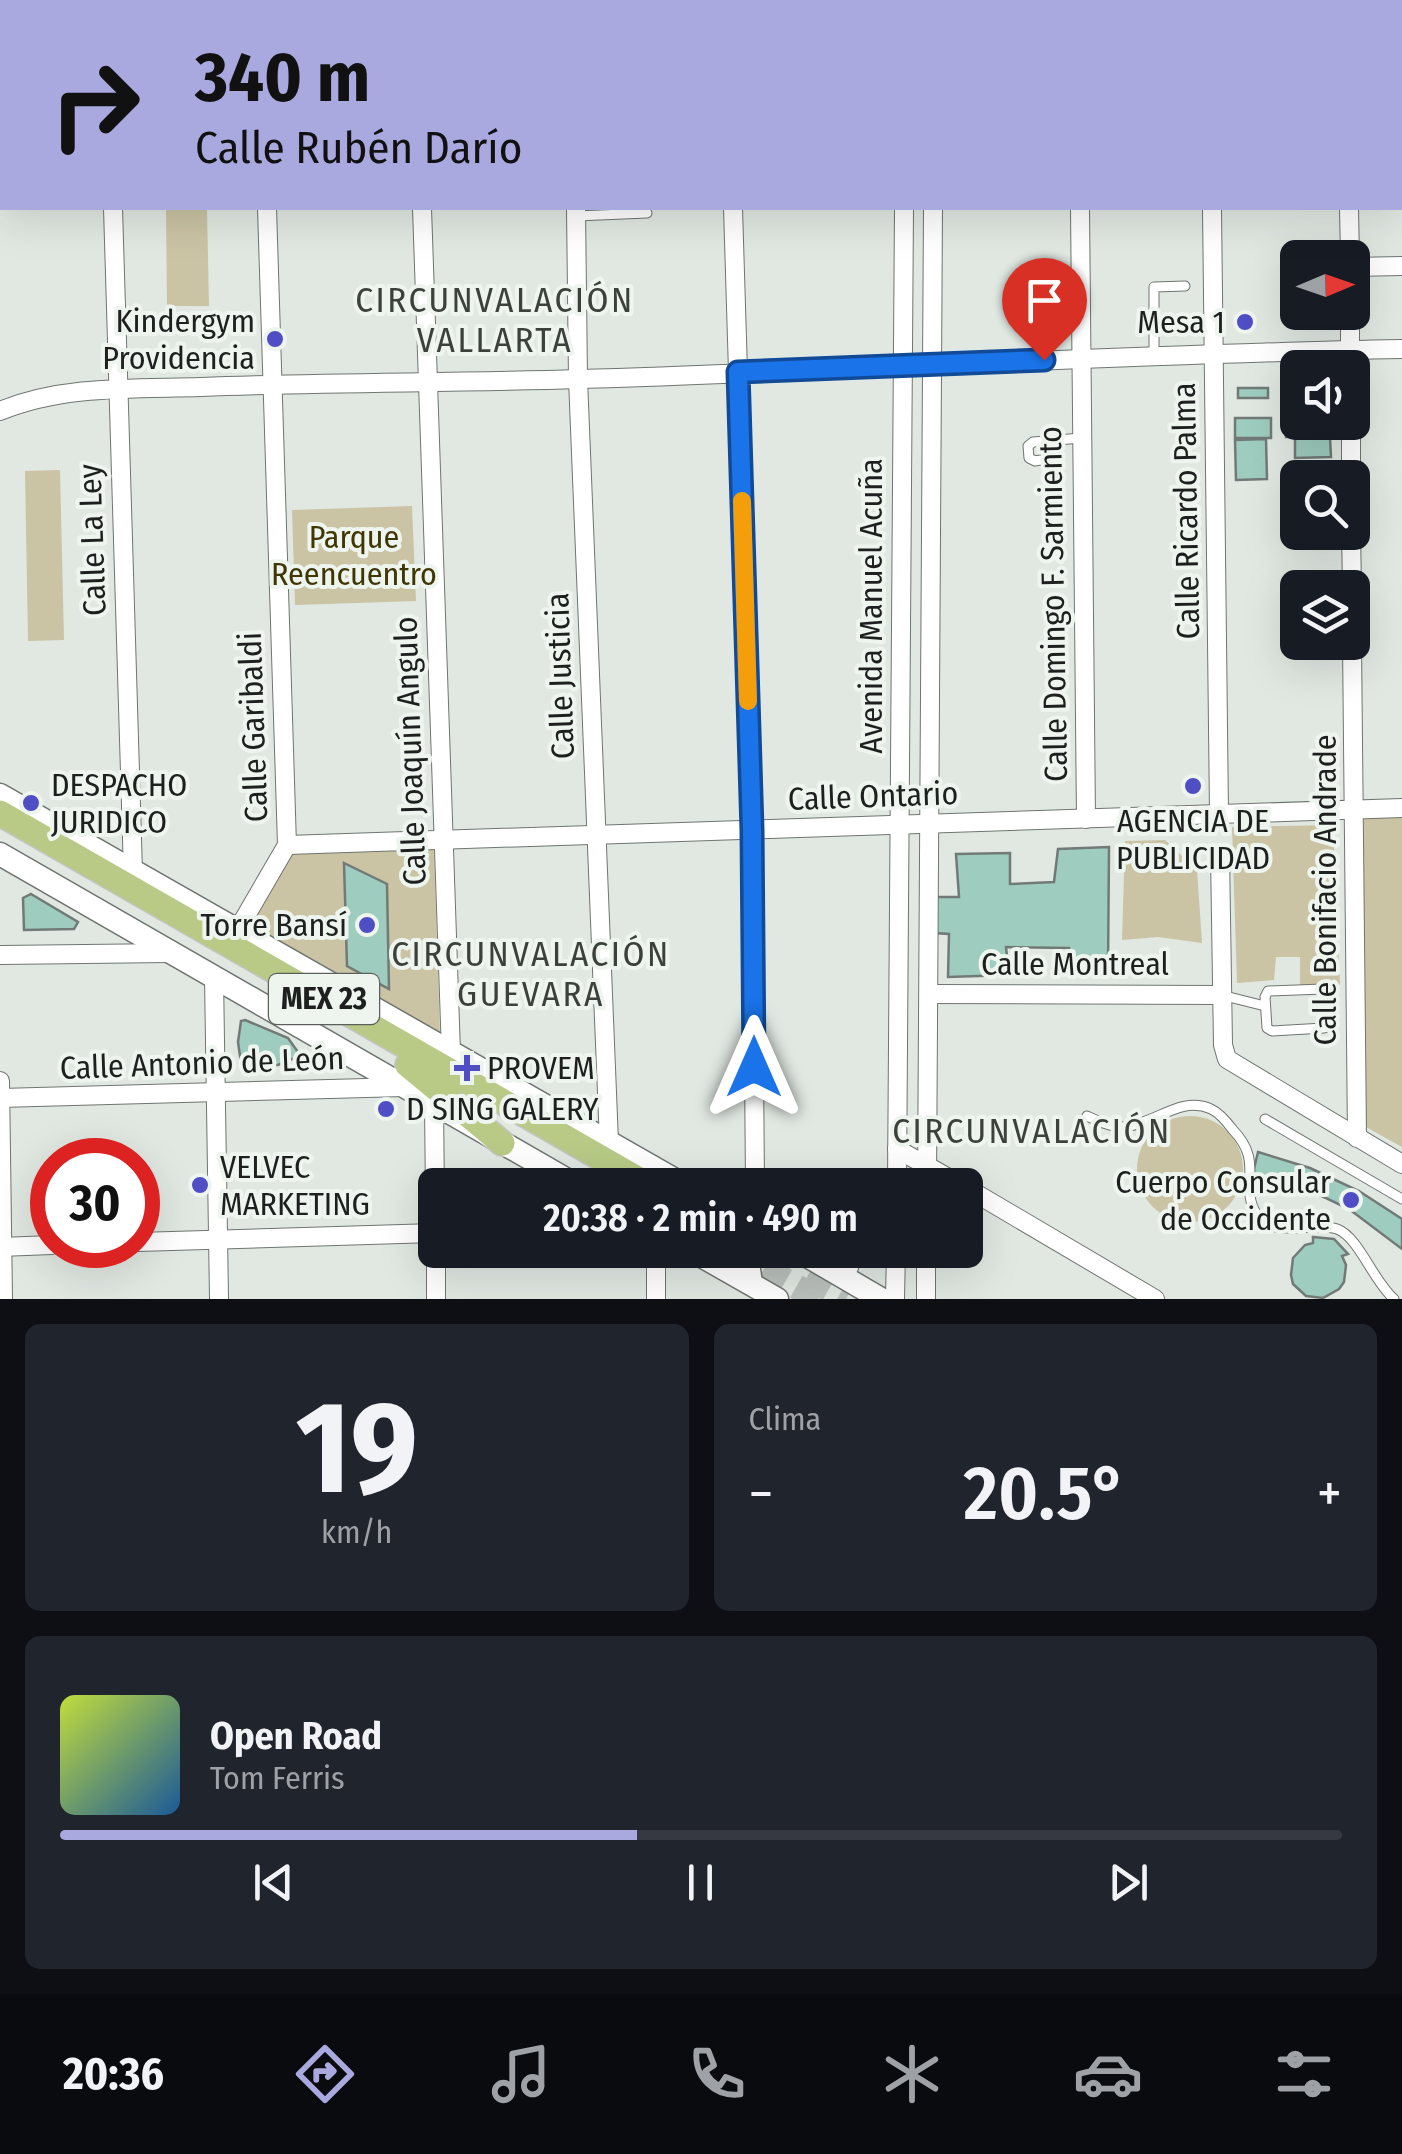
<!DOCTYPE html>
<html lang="es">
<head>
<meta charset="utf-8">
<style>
	:root { --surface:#171b24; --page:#20242c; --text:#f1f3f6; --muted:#9ea1a6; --line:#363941; --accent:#a9a9e0 }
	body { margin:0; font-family:"Fira Sans Condensed",sans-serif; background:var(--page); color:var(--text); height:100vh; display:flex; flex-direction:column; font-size:38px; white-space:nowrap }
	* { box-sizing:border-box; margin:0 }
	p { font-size:32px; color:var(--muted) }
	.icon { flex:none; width:55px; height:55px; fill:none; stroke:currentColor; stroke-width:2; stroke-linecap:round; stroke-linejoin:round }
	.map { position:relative; height:1299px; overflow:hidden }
	.drawer { display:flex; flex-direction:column; gap:25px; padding:25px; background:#0d0f14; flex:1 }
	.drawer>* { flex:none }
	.banner { position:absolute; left:0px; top:0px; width:1402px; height:210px; box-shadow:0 10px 40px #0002; background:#a9a9e0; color:#111; overflow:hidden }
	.needle { width:65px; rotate:88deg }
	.tools { position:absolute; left:1280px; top:240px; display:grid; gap:20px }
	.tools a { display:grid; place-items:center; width:90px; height:90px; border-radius:15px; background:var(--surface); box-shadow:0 10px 40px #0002; font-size:50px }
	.speed { position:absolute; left:30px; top:1138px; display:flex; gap:20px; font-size:50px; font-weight:700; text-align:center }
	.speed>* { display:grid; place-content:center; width:130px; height:130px; border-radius:50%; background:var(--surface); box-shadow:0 10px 40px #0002; line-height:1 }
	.speed .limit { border:15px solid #d22; background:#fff; color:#111 }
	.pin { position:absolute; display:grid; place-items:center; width:85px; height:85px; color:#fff; margin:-102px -42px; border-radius:50% 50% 50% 0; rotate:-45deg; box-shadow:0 0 10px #0007 }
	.pin .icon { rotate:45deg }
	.me { position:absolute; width:110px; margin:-55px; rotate:0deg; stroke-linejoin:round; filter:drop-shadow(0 0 8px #0008) }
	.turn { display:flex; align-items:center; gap:35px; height:210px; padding:0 30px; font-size:45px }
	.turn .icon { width:130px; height:130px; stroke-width:2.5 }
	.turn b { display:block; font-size:70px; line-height:85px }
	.big { font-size:75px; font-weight:600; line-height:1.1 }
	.drawer .widget { flex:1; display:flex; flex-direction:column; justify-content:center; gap:15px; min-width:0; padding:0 35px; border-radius:15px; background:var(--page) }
	.drawer .dial { align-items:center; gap:0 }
	.dial b { font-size:130px; line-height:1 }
	.song { display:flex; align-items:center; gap:30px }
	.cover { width:120px; height:120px; border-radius:15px; background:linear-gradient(135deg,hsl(70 70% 55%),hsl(210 70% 35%)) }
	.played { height:10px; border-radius:5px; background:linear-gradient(90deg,var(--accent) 45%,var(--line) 45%) }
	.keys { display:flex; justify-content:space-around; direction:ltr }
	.heat { display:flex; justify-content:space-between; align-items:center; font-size:55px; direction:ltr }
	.drawer .tiles { flex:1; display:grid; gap:25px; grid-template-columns:1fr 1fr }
	.widget:last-child { grid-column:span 2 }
	.trip { position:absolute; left:418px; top:1168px; width:565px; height:100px; border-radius:15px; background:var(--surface); box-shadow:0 10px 40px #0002; font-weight:600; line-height:100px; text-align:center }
	.dock { display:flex; height:160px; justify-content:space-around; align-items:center; background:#090b0e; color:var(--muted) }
	.dock .icon { width:70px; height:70px }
	.dock .on { color:var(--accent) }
	.dock b { font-size:45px; color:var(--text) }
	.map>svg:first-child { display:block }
	.green { fill:#cac3a4 }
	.building { fill:#9eccbe; stroke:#727a78; stroke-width:2.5 }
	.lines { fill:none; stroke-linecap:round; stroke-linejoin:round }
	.primary-tunnel { stroke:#bac0bb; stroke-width:25; stroke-dasharray:25 12; stroke-linecap:butt }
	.service-casing { stroke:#6f7570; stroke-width:11 }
	.minor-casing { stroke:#6f7570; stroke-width:20 }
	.secondary-casing { stroke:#6f7570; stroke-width:25 }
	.primary-casing { stroke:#c4c5c4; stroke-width:28 }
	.service { stroke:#fff; stroke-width:9 }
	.minor { stroke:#fff; stroke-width:18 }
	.secondary { stroke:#fff; stroke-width:22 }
	.primary { stroke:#b8ca86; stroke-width:25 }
	.route-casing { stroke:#114b97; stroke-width:25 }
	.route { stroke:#1a73e8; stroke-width:18 }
	.slow { stroke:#f59e0b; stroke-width:18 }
	.poi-dot { fill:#504ec5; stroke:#eef5ef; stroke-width:4 }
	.labels { text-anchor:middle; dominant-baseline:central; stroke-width:8; stroke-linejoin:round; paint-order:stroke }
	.shield { fill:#eef5ef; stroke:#5c605d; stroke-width:2.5 }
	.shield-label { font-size:30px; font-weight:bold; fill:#1d201e }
	.poi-label { font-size:32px; fill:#1d201e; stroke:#eef5ef; text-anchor:end }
	.street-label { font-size:32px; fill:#1d201e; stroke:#eef5ef }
	.park-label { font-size:32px; fill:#403604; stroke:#eef5ef }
	.neighbourhood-label { font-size:35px; letter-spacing:2.5px; fill:#3c413c; stroke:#eef5ef }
</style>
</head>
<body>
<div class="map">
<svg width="1402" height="1299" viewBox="0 0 1402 1299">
	<rect width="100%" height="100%" fill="#e1e8e2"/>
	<g class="green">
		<path d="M166,208H207L209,306H167Z"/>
		<path d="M60,470L64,640L28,641L25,471Z"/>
		<path d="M412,506L416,601L295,605L292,510Z"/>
		<path d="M1402,816V1147L1366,1127L1362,818Z"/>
		<path d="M1333,825L1340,985H1300V957H1276L1274,980L1237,983L1232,827Z"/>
		<path d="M1165,840L1197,870L1202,943L1158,937L1122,940L1125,841Z"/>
		<path d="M434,849L440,1037L248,929L290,854Z"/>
		<circle cx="1190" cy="1169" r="53"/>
	</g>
	<g class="building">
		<rect x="1238" y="388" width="30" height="10"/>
		<path d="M1286,390H1298V422H1321V437H1286Z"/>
		<rect x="1235" y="418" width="36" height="20"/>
		<path d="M1295,438H1330L1331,457L1295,458Z"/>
		<path d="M1266,439L1267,479L1236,480L1235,440Z"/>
		<path d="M1109,847L1108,970L1073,969L1069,948L1006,947L1009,975L948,977L949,934L934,933V897H959L956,854L1010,853V884L1054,882L1058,849Z"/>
		<path d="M344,863L387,884L389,989L347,966Z"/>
		<path d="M31,894L78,922L74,929L24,930L23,898Z"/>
		<path d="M245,1020L288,1038L298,1052L295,1058L278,1065L241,1063L238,1042L241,1021Z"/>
		<path d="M1258,1152L1310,1168L1359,1191L1402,1219V1249L1349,1209L1303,1187L1253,1173Z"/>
		<path d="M1313,1237L1334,1239L1348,1254L1342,1256L1346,1265L1344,1282L1339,1289L1323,1298L1306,1296L1293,1284L1291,1275L1293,1258L1305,1245L1313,1243Z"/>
		<path d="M849,1250H878L872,1263Z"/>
	</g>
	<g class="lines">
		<g class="primary-tunnel">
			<path d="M732,1250L818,1299"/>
			<path d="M807,1277L846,1299"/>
		</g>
		<g class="service-casing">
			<g id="service">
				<path d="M576,216L647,213"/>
				<path d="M1154,356V287L1185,286"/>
				<path d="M1055,440L1053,458L1035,461L1029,458L1028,446L1033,442L1081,438"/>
				<path d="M1323,989L1326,995L1324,1028L1272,1031L1267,1028L1265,997L1268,991Z"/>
				<path d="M1221,995L1265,1006"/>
				<path d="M1087,1116C1098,1121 1110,1127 1123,1127C1154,1125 1180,1095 1211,1109C1220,1113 1227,1122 1233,1130C1265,1163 1238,1185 1257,1215C1272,1239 1314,1221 1337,1229C1359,1237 1373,1281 1394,1299"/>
				<path d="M1265,1119L1402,1199"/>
				<path d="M850,1277L858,1256"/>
			</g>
		</g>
		<g class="minor-casing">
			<g id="minor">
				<path d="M95,0V2"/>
				<path d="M108,0V2"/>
				<path d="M572,0V2"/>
				<path d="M727,0V2"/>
				<path d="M933,0V2"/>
				<path d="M1078,0V2"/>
				<path d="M1209,0V2"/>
				<path d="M1347,0V2"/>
				<path d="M285,2L432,0"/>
				<path d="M904,2V0"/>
				<path d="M0,7H2"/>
				<path d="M113,208L133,872"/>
				<path d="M422,208L451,1053"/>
				<path d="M576,208L578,379L609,1142"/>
				<path d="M733,208L752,830L755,1185"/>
				<path d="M1080,208L1086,819"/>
				<path d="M1212,208L1219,814"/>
				<path d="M1349,208L1350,258"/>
				<path d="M1352,267L1402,266"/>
				<path d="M1350,312V368"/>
				<path d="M0,411C63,385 134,389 201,387C327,382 453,383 579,379C853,371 1127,354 1402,349"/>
				<path d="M1351,422V478"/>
				<path d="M1351,532L1352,588"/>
				<path d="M1352,642L1357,1138"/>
				<path d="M287,845L1402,808"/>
				<path d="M1220,854L1223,1045L1227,1059L1402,1164"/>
				<path d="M237,931L287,845L267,208"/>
				<path d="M0,955L169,953"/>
				<path d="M214,977L219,1299"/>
				<path d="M929,994L1221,995"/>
				<path d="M0,1081L3,1299"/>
				<path d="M0,1098L404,1087"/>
				<path d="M434,1105L435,1196"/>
				<path d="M897,1149L961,1185"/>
				<path d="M897,1185L904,208"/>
				<path d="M927,1185L933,208"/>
				<path d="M965,1187L1155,1299"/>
				<path d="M138,1242L435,1233"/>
				<path d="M0,1247L52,1245"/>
				<path d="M436,1250V1299"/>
				<path d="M656,1250V1299"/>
				<path d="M731,1272L742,1250"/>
				<path d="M895,1299L896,1250"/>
				<path d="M926,1299V1250"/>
			</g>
		</g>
		<g class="secondary-casing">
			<g id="secondary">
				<path d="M0,795L684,1185"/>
				<path d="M0,854L576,1185"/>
				<path d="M691,1250L777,1299"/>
				<path d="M797,1250L881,1299"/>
				<path d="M751,1283L748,1263L757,1250"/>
			</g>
		</g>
		<g class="primary-casing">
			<g id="primary">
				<path d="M0,813L648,1185"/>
				<path d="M408,1065L502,1143"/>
			</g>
		</g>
		<use href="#service" class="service"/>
		<use href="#minor" class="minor"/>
		<use href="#secondary" class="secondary"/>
		<use href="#primary" class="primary"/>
	</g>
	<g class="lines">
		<g class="route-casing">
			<path id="route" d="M754,1067L752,830L738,372L1044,360"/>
		</g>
		<use href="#route" class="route"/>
		<path class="slow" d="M742,501L748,701"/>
	</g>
	<g class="poi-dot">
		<circle cx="1245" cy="322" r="10"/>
		<circle cx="275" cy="339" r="10"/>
		<circle cx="1193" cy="786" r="10"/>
		<circle cx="31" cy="803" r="10"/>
		<circle cx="367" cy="925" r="10"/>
		<path d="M462 1053h10v10h10v10h-10v10h-10v-10h-10v-10h10z"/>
		<circle cx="386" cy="1109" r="10"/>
		<circle cx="200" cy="1185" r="10"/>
		<circle cx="1351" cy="1200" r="10"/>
	</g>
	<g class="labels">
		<rect class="shield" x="269" y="974" width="110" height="50" rx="8"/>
		<g class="shield-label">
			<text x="324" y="999">MEX 23</text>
		</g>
		<g class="poi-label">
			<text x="255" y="321">Kindergym<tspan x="255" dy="37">Providencia</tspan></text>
			<text x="1225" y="322">Mesa 1</text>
			<text x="51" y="785" text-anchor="start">DESPACHO<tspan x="51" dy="37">JURIDICO</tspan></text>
			<text x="1193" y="821" text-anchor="middle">AGENCIA DE<tspan x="1193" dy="37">PUBLICIDAD</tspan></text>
			<text x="347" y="925">Torre Bansí</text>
			<text x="487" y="1068" text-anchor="start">PROVEM</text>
			<text x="406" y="1109" text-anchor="start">D SING GALERY</text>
			<text x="220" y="1167" text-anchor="start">VELVEC<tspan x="220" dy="37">MARKETING</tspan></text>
			<text x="1331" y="1182">Cuerpo Consular<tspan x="1331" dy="37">de Occidente</tspan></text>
		</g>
		<g class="street-label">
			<text transform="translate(1186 511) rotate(-91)">Calle Ricardo Palma</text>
			<text transform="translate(92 540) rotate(-92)">Calle La Ley</text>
			<text transform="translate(1053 604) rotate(-91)">Calle Domingo F. Sarmiento</text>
			<text transform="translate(871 606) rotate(-90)">Avenida Manuel Acuña</text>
			<text transform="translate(560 676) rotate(-92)">Calle Justicia</text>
			<text transform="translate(253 727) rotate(-92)">Calle Garibaldi</text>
			<text transform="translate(410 751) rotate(-92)">Calle Joaquín Angulo</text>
			<text transform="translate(873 796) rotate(-2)">Calle Ontario</text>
			<text transform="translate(1325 890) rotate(-90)">Calle Bonifacio Andrade</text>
			<text x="1075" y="964">Calle Montreal</text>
			<text transform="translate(202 1063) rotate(-2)">Calle Antonio de León</text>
		</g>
		<g class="park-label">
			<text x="354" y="537">Parque<tspan x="354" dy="37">Reencuentro</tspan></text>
		</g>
		<g class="neighbourhood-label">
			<text x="495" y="300">CIRCUNVALACIÓN<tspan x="495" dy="40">VALLARTA</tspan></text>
			<text x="531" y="954">CIRCUNVALACIÓN<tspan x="531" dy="40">GUEVARA</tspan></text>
			<text x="1032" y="1131">CIRCUNVALACIÓN</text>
		</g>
	</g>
</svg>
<div class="tools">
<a><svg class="needle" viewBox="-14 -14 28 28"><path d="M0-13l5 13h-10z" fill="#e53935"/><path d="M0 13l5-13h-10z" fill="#9ea1a6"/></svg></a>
<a><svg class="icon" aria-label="sound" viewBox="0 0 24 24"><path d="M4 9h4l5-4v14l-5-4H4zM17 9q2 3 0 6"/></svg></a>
<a><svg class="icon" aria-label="search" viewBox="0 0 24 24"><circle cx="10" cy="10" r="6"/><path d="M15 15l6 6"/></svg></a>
<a><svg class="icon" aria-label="layers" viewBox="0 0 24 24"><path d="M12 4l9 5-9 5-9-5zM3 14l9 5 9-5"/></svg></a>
</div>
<div class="speed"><div class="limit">30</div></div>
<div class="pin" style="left:1044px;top:360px;background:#d93025"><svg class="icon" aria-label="arrive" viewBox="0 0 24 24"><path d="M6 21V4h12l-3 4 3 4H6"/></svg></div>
<svg class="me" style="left:754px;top:1067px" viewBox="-20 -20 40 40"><path d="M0-17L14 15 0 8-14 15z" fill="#1a73e8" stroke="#fff" stroke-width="4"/></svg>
<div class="trip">20:38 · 2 min · 490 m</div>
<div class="banner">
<div class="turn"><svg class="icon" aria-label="right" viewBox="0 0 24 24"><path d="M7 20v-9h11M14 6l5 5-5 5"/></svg><div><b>340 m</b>Calle Rubén Darío</div></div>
</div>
</div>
<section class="drawer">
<div class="tiles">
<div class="widget dial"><b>19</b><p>km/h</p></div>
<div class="widget"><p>Clima</p>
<div class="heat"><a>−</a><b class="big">20.5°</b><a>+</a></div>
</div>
<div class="widget">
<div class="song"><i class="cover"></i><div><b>Open Road</b><p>Tom Ferris</p></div></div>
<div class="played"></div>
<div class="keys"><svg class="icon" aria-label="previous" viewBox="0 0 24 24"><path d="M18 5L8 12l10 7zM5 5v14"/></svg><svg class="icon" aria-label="pause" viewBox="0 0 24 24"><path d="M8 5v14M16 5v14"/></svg><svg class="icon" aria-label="next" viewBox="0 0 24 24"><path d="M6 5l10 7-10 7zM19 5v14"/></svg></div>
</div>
</div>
</section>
<nav class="dock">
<b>20:36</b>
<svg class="icon on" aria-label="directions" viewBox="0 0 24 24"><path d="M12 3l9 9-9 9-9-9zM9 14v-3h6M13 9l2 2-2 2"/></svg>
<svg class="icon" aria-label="music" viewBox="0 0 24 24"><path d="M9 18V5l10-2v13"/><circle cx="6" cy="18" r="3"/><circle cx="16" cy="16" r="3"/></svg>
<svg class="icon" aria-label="phone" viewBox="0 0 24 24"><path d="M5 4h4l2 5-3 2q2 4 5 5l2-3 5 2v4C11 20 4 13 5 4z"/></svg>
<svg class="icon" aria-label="climate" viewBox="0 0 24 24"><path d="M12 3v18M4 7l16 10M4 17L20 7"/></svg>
<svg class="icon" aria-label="car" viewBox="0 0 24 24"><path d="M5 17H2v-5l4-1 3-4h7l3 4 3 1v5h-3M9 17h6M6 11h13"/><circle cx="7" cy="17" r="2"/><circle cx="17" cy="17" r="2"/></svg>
<svg class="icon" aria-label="filters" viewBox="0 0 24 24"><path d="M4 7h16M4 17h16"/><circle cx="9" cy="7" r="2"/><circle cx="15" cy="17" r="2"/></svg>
</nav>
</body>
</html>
